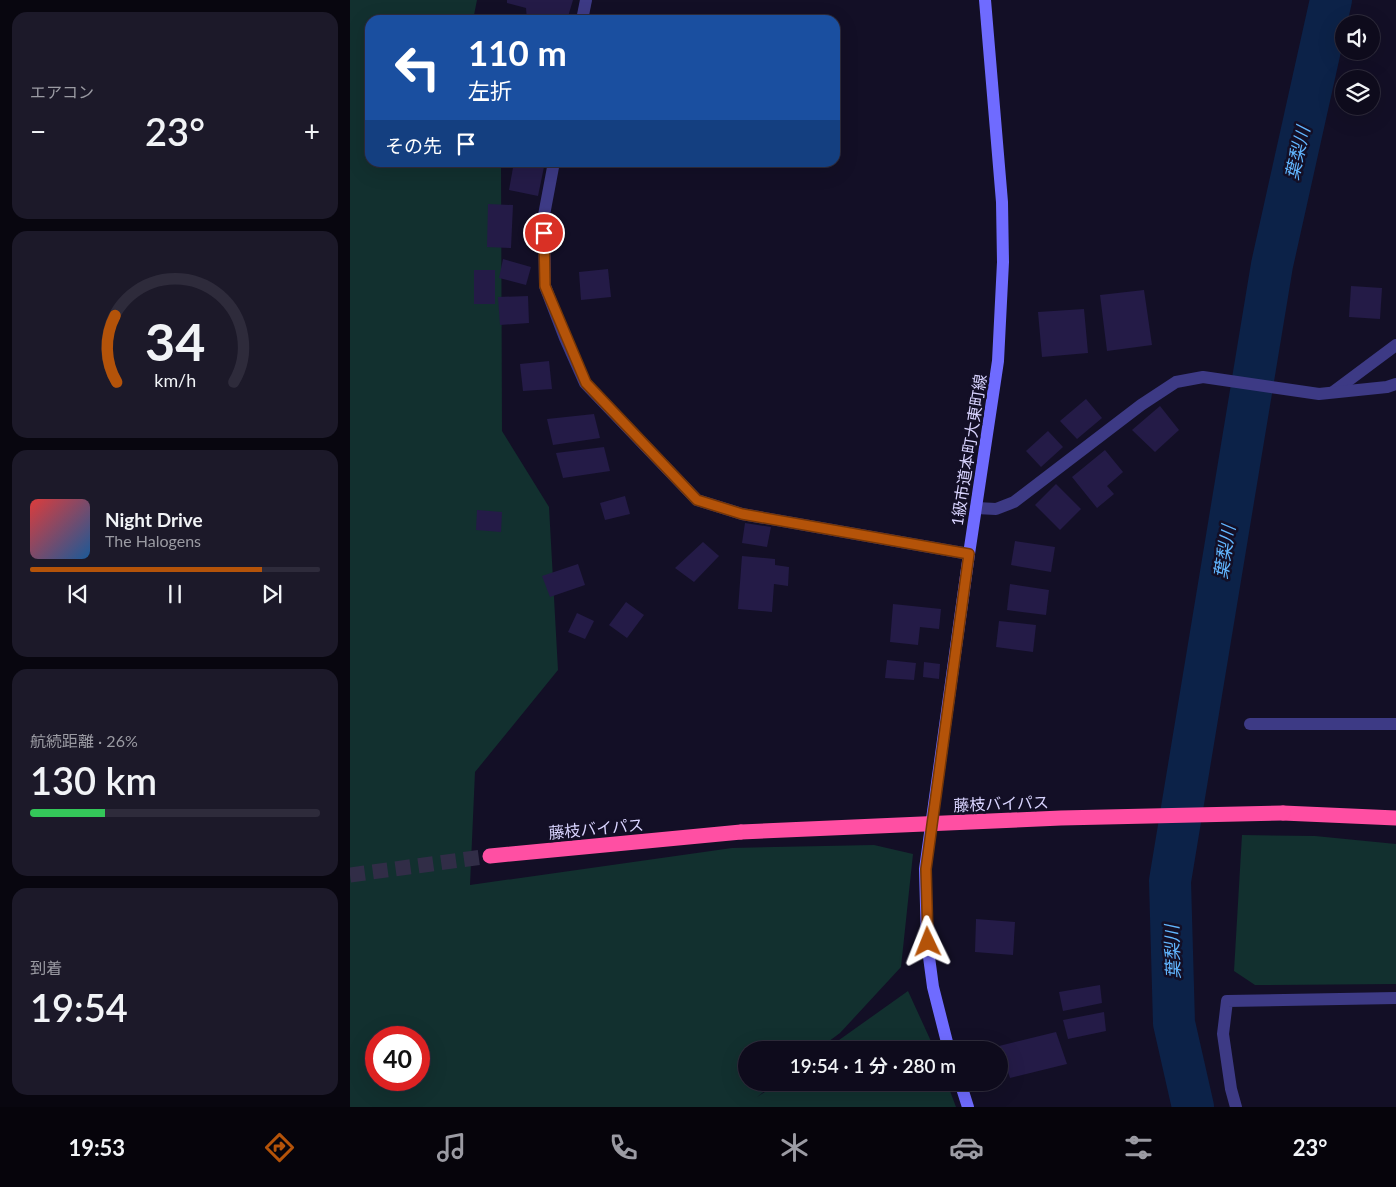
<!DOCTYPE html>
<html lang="ja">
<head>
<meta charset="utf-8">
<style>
	:root { --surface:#0e0b1c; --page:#1c1929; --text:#f1f3f6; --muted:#9b9ba3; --line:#2e2b3b; --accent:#b45309 }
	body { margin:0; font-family:Lato,"Noto Sans JP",sans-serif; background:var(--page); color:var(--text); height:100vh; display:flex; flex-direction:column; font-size:19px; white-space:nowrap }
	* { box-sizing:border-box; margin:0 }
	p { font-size:16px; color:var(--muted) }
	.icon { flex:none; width:28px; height:28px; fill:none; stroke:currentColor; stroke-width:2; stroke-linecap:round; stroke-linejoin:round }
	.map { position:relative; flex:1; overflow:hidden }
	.panel { display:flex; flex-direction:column; gap:12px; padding:12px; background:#08060f; width:350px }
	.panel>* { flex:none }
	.hud { position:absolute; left:15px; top:15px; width:475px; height:152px; border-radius:15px; box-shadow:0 5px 20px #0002,0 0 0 1px var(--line); background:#1a4fa0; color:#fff; overflow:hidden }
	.fabs { position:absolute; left:985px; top:15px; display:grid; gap:10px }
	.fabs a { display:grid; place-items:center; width:45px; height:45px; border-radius:50%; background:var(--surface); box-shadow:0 5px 20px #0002,0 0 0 1px var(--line); font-size:25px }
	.speed { position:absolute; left:15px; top:1026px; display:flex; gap:10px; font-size:25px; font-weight:700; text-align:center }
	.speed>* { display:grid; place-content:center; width:65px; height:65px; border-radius:50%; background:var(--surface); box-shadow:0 5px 20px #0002,0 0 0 1px var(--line); line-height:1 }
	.speed .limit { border:8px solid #d22; background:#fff; color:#111 }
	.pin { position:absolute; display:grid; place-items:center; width:42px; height:42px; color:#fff; margin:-21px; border:2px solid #fff; border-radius:50%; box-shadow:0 1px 5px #0007 }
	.me { position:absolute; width:55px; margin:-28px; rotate:358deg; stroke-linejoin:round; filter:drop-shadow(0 0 4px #0008) }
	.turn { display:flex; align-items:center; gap:18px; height:105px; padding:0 20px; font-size:22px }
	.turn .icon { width:65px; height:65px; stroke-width:2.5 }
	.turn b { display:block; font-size:35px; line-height:42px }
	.then { display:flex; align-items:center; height:48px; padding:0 20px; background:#0003; gap:10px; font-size:19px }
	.big { font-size:38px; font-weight:600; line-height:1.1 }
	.panel .widget { flex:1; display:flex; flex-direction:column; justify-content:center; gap:8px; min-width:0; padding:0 18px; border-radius:15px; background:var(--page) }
	.panel .dial { align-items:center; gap:0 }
	.dial svg { height:130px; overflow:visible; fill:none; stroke:var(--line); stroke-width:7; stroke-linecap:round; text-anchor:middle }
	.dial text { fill:var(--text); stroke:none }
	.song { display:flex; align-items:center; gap:15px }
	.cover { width:60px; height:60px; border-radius:8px; background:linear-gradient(135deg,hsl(0 70% 55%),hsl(210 70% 35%)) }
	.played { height:5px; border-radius:2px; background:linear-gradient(90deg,var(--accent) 80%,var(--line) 80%) }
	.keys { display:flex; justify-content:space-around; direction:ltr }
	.heat { display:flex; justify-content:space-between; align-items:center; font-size:28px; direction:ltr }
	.charge { height:8px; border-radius:4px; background:linear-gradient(90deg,#34c759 26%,var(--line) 0) }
	.trip { position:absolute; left:388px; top:1041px; width:270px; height:50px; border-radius:25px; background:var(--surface); box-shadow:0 5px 20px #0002,0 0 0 1px var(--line); font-weight:600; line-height:50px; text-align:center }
	.tab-bar { display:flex; height:80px; justify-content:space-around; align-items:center; background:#06040b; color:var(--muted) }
	.tab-bar .icon { width:35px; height:35px }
	.tab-bar .selected { color:var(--accent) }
	.tab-bar b { font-size:22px; color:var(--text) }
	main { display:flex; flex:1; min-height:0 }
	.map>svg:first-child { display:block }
	.green { fill:#12302f; fill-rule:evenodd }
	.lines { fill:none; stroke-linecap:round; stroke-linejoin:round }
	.river { stroke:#0c2248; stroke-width:42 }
	.building { fill:#241b47 }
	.highway-tunnel { stroke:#312d47; stroke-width:15; stroke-dasharray:15 8; stroke-linecap:butt }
	.street { stroke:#3d3a85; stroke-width:12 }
	.secondary { stroke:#6f6bff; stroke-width:12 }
	.highway { stroke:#ff4fa3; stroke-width:15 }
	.highway-bridge { stroke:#ff4fa3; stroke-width:15 }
	.route-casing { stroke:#753606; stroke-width:12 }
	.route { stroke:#b45309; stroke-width:9 }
	.labels { text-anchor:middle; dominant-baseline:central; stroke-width:5; stroke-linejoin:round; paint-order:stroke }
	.street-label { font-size:16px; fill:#d9d4ff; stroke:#130f26 }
	.water-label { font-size:18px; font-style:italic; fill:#62b6ff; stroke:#130f26 }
</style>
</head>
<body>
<main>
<section class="panel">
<div class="widget"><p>エアコン</p>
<div class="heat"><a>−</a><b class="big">23°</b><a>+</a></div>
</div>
<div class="widget dial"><svg viewBox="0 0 100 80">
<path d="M14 69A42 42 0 1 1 86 69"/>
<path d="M14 69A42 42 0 0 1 13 28" stroke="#b45309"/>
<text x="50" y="56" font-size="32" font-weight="700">34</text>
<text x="50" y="72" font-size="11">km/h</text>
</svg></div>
<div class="widget">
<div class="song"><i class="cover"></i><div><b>Night Drive</b><p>The Halogens</p></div></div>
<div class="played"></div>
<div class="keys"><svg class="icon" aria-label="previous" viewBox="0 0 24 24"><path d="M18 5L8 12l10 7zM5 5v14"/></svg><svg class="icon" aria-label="pause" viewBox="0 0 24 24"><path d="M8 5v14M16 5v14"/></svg><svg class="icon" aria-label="next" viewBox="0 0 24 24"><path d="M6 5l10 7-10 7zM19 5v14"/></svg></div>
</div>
<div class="widget"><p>航続距離 · 26%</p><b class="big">130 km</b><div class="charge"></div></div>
<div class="widget"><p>到着</p><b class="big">19:54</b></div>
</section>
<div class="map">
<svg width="1046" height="1107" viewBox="0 0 1046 1107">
	<rect width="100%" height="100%" fill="#130f26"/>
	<g class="green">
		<path d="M0,0H127L123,20H20V162L151,163L152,431L199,507L208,670L125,772L120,885L382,848L524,845L563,854L551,967L490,1033L467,1050H396V1082L425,1083L407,1097L429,1083H597L606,1107H0ZM26,1038H69V1080H26Z"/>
		<path d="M892,835L965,836L1046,844V984L905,985L884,971Z"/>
		<path d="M558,991L585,1050H475Z"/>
	</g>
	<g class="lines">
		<path class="river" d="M843,1107L824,1023L820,881L922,265L981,0"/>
	</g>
	<g class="building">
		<path d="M157,0H223L217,20H177L176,8L157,3Z"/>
		<path d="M164,162H195L188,196L159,190Z"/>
		<path d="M138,204L163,205L161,248L137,247Z"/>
		<path d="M153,259L181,267L176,285L149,278Z"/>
		<path d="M258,269L261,297L231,300L229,272Z"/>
		<rect x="124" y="270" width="21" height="34"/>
		<path d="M1001,286L1032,288L1030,319L999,317Z"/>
		<path d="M794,290L802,345L757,351L750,295Z"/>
		<path d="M178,296L179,323L150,325L148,297Z"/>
		<path d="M734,309L738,353L692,357L688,312Z"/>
		<path d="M199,361L202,389L173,391L170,364Z"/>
		<path d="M736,399L752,418L727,439L710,421Z"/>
		<path d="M810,406L829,430L805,452L782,430Z"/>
		<path d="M244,414L250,438L203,445L197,419Z"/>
		<path d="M698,431L713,447L691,467L676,451Z"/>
		<path d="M254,447L260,471L213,478L206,453Z"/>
		<path d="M755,450L773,472L757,486L764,494L747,508L722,477Z"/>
		<path d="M706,484L731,509L710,530L685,505Z"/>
		<path d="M275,496L280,514L255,520L250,503Z"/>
		<path d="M127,510L152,512L151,532L126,530Z"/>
		<path d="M395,523L421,527L417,547L392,543Z"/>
		<path d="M665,541L705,547L701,572L661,565Z"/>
		<path d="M353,542L369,556L344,582L325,568Z"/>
		<path d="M392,556L425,559V565L439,567L438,586L424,584L422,612L388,609Z"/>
		<path d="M228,564L235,585L200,597L192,576Z"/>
		<path d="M660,584L699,590L696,615L657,610Z"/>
		<path d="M276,602L294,615L277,638L259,625Z"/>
		<path d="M543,604L591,609L589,629L570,627L568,645L540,642Z"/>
		<path d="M227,613L244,621L235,639L218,632Z"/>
		<path d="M649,621L686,625L683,652L646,647Z"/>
		<path d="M537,660L566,663L564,680L535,678Z"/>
		<path d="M574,662L590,664L589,679L573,677Z"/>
		<path d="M626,919L665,922L663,955L625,952Z"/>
		<path d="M750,985L752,1003L713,1011L709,992Z"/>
		<path d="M754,1012L756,1031L718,1039L713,1020Z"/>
		<path d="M706,1032L717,1064L660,1078L649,1046Z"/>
	</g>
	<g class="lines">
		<path class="highway-tunnel" d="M0,875L140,856"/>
		<g class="street">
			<path d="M232,20L236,0"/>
			<path d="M204,162L194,215L195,286L215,338L235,383L347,500L392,514L619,554"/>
			<path d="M983,392L1046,345"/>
			<path d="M626,508L646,509L664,502L791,405L826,382L853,377L969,394L1037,387L1046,384"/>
			<path d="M900,724H1046"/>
			<path d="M886,1107L881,1089L873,1034L877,1001L1046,998"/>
		</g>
		<g class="secondary">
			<path d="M599,1050L583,987L577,942L575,869L619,554L648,361L653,262L652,202L635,0"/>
			<path d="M610,1082L618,1107"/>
		</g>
		<g class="highway">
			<path d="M933,813L1046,818"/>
			<path d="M140,856L391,832"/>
		</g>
		<path class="highway-bridge" d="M391,832L711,818L933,813"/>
	</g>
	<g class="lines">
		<g class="route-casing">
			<path id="route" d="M194,233L195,286L236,383L347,500L392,514L619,554L576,869L578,942"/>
		</g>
		<use href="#route" class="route"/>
	</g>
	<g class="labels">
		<g class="street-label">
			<text transform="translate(618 450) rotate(-81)">1級市道本町大東町線</text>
			<text transform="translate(651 803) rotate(-2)">藤枝バイパス</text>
			<text transform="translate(246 828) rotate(-5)">藤枝バイパス</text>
		</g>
		<g class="water-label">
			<text transform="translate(947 153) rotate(-77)">葉梨川</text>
			<text transform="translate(874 552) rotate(-81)">葉梨川</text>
			<text transform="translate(822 952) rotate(-92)">葉梨川</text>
		</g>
	</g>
</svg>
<div class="fabs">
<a><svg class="icon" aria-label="sound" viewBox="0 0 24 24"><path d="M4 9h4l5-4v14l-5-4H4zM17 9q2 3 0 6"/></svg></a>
<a><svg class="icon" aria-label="layers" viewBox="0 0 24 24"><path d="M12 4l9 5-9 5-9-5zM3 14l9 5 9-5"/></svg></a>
</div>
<div class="speed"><div class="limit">40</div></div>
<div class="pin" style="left:194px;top:233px;background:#d93025"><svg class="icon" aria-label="arrive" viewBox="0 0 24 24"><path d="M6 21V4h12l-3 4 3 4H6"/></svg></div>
<svg class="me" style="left:578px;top:942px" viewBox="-20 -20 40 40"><path d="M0-17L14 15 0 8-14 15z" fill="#b45309" stroke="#fff" stroke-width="4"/></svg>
<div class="trip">19:54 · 1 分 · 280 m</div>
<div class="hud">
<div class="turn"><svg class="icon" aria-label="left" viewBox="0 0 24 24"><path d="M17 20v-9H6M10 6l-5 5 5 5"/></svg><div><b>110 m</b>左折</div></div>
<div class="then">その先<svg class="icon" aria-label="arrive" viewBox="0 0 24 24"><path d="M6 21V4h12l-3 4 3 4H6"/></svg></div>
</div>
</div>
</main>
<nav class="tab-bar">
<b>19:53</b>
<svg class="icon selected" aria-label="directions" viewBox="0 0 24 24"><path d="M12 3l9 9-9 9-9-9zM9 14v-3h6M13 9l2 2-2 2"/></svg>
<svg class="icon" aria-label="music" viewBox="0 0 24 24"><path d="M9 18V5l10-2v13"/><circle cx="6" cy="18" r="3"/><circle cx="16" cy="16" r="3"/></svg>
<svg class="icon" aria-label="phone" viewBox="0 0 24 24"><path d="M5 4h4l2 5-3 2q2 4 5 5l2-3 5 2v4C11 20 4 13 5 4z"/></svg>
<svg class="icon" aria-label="climate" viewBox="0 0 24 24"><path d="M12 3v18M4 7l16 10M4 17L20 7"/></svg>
<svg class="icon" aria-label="car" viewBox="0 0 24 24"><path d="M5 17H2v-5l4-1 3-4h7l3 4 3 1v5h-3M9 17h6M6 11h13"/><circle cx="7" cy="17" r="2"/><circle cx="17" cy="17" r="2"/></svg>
<svg class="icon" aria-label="filters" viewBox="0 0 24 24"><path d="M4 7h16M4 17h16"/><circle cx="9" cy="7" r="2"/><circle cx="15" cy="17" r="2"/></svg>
<b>23°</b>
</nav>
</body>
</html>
